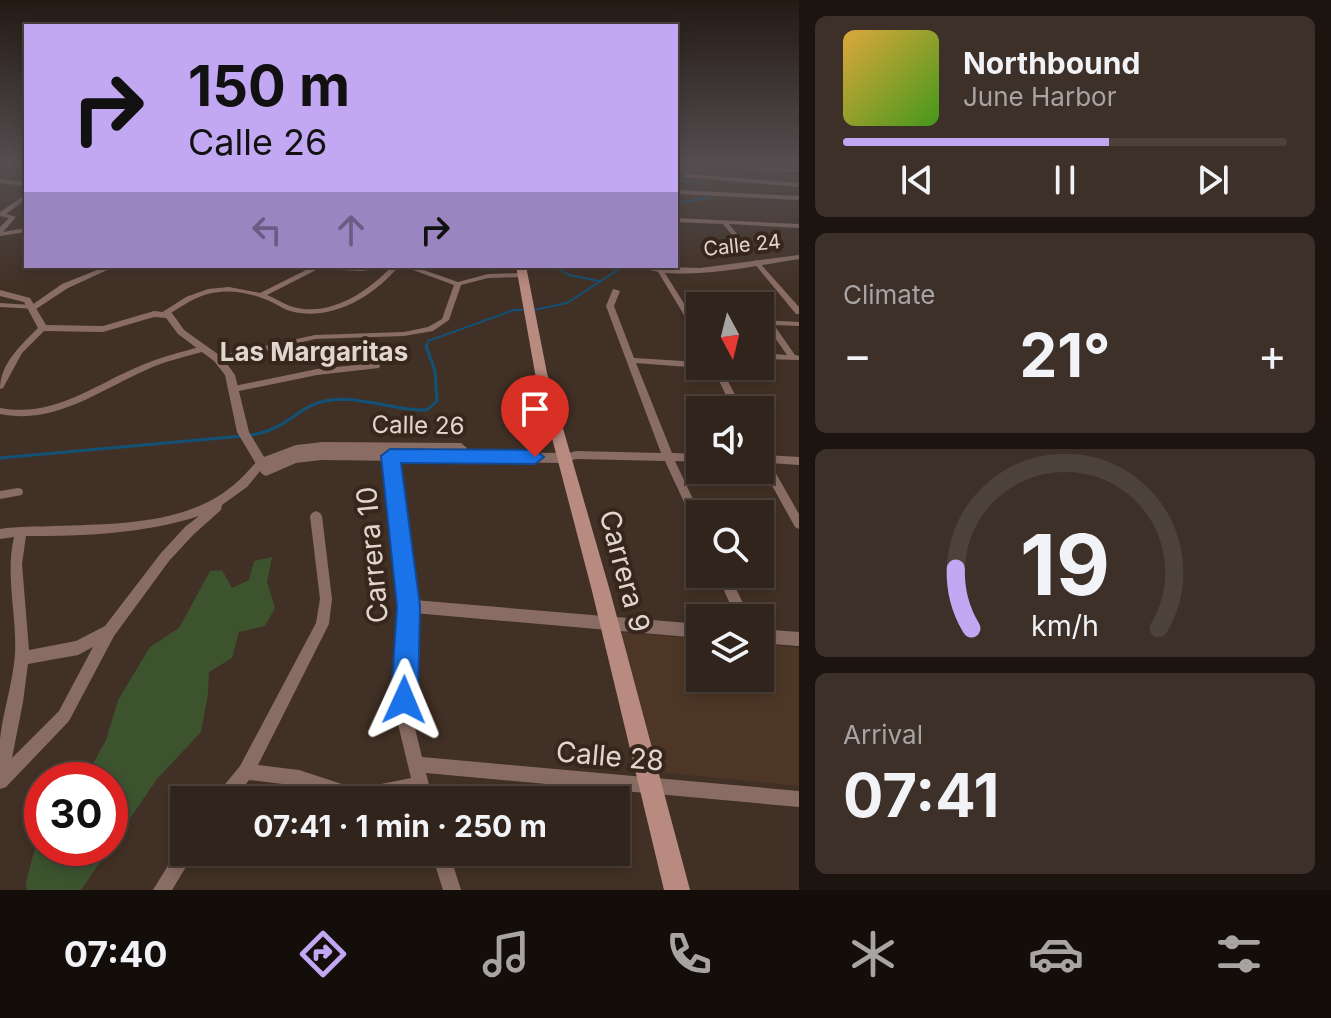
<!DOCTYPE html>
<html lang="en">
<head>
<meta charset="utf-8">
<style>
	:root { --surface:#31241c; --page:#3d3029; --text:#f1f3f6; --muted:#a8a4a3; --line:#4c413b; --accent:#c2a7f2 }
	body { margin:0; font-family:Inter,sans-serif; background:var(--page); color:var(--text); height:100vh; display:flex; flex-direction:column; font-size:30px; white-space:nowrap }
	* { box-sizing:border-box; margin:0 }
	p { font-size:26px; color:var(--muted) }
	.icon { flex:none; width:44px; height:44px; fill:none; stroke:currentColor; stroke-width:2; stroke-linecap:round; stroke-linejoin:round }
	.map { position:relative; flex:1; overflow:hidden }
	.sheet { display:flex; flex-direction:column; gap:16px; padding:16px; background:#1b140f; width:532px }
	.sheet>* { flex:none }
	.hud { position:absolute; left:24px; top:24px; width:654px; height:244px; border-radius:0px; box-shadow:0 4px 12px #0003,0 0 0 2px var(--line); background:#c2a7f2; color:#111; overflow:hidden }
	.needle { width:52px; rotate:173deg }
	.buttons { position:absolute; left:686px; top:292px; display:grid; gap:16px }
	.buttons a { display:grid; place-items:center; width:88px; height:88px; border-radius:0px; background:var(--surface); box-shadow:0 4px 12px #0003,0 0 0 2px var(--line); font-size:40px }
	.speed { position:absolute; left:24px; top:762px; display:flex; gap:16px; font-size:40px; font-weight:700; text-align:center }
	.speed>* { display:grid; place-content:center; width:104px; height:104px; border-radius:50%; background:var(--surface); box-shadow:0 4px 12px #0003,0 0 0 2px var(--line); line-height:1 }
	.speed .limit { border:12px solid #d22; background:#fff; color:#111 }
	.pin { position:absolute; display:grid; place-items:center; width:68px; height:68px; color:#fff; margin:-82px -34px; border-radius:50% 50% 50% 0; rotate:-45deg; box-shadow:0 0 8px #0007 }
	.pin .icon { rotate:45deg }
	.me { position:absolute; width:88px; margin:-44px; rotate:1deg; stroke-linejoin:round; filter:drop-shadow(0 0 6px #0008) }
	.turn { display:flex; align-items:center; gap:28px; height:168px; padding:0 32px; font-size:36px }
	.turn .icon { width:104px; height:104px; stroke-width:2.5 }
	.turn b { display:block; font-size:56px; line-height:68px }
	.lanes { display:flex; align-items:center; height:76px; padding:0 32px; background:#0003; justify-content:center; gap:40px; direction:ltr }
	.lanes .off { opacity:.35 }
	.big { font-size:60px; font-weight:700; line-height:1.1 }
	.sheet .card { flex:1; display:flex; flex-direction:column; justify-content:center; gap:12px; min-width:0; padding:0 28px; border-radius:12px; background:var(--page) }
	.sheet .dial { align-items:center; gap:0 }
	.dial svg { height:208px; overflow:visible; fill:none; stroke:var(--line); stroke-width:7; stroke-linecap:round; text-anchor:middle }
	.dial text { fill:var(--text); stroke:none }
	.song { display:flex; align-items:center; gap:24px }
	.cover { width:96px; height:96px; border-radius:12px; background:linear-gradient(135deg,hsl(40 70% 55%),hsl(100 70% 35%)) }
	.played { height:8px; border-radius:4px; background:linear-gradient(90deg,var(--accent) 60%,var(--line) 60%) }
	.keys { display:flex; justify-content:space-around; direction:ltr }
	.heat { display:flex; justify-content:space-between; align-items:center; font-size:44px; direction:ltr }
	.trip { position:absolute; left:170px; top:786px; width:460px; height:80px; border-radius:0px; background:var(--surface); box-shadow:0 4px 12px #0003,0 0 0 2px var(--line); font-weight:700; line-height:80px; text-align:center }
	.dock { display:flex; height:128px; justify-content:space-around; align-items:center; background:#140e0b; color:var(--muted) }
	.dock .icon { width:56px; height:56px }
	.dock .active { color:var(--accent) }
	.dock b { font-size:36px; color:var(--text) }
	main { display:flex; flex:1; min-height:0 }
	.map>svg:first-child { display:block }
	.built { fill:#4d3626 }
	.green { fill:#3c532e }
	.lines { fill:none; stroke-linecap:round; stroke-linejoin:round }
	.stream-far1 { stroke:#125276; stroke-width:2 }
	.stream { stroke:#125276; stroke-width:3 }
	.minor { fill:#896d65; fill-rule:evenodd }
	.tertiary { fill:#896d65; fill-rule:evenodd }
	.secondary { fill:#b98b80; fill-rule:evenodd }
	.route { fill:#1a73e8; stroke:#114b97; stroke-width:2 }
	.labels { text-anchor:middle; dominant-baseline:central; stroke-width:8; stroke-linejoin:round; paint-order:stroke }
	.far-street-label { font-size:20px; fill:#e1d6cf; stroke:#37261b }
	.street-label { font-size:24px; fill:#e1d6cf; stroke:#37261b }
	.neighbourhood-label { font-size:26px; font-weight:bold; fill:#e1d6cf; stroke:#37261b }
	.near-street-label { font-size:28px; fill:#e1d6cf; stroke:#37261b }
</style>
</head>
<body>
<main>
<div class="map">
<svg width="799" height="890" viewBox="0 0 799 890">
	<rect width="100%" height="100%" fill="#413025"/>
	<path class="built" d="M620,632L700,639V678H760V644L799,648V786L656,772Z"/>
	<path class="green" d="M272,557L267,582L275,608L265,626L239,632L232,658L209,672L208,694L201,732L157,779L81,890H27L26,882L42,822V848H110V780H84L106,740L118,700L150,647L179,628L210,571L222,570L232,588L249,580L254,561Z"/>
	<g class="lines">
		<g class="stream-far1">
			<path d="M676,180L696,184L707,198L676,203"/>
			<path d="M470,266L491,270L495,266"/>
			<path d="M554,266L569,275L599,281"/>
			<path d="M426,348L428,341L514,310H534L567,303L624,266"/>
		</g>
		<g class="stream">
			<path d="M251,435C287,430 298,406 325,401C359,394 393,411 427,410L437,401L435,371L426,346"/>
			<path d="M0,458L243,436"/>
		</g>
		<g class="minor">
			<path d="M681,163L799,170V172L683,164Z"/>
			<path d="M686,174L799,183V187L684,177Z"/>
			<path d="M0,179L26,182V186L0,183Z"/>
			<path d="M676,190L799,196V200L676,194Z"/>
			<path d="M22,197H26V199L6,214L16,217L3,232L26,228V232L0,236V227L9,218L0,216V212Z"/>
			<path d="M676,218L799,224V228L729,224L742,240L739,242L737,241L723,224L676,222Z"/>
			<path d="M756,260L758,261L799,307V314H796L754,263V261Z"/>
			<path d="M107,266H116L68,288L36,309L0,307V303L32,305L62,284Z"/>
			<path d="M314,266H390L387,268L361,271L318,269L267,295C275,298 282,303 290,306C328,319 368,292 392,266H399C373,297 331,322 290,311C281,308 275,303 267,300C251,293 230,289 212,293C196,296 182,306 168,315H162L161,313L186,297L208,289L229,287L260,293Z"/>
			<path d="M402,266H412L458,282L488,274L522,273L525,275L522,277L488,278L461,285L449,320L433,331L404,336L315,339L218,362L214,359L218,356L315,335L404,332L428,327L442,319L454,285Z"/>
			<path d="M660,268L663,270L700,329V337L696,335L657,270Z"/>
			<path d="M613,289L620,291L614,306L634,358L700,362V366H704L700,368L636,363L672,453L700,454V462L675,461L700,514V530L696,528L665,461L576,459L566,462L562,461L561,458L562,455L576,451L661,453L606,306Z"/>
			<path d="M760,320L799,322V326L774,325L795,355L799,356V360L760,359V353L787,355L766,325L760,324Z"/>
			<path d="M40,326H43L47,328L22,353L3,388L0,389C0,363 23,343 40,326Z"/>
			<path d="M202,346L205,347V351C185,357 165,361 146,370C98,391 55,425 0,414V408C54,418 94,385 142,365C161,357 182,352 202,346Z"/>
			<path d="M376,363L379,364L380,366L379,368L317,375L234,392L230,389L234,386L317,369Z"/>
			<path d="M712,366H720L743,410H733Z"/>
			<path d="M389,445L393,446L394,449L414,600L700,624V638L414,613L413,720L422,757L799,791V807L426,773L433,800H417L415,793L382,800H341L299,786L249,780L234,800H215L217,794L240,766L316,623L320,599L310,516L312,513L316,511L320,513L322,516L332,599L329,624L258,765L299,770L348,786L366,787L411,778L397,720L402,606L384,449L385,446Z"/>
			<path d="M760,451L764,452L765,455L799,457V465L770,463L799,514V529L795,527L760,464Z"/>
			<path d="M262,459L266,460L267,463L247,487L222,505L221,510L193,535L169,561L114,636L69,721L6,787L0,789C0,773 0,756 0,739C3,711 13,683 15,654C17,615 5,576 14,537L0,539V529C18,526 37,527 55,526C108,524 170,525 217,497C234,487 246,474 258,460ZM199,516L185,527L161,553L105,626L76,641L29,650L22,564L26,536C85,536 143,534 199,516ZM93,647L59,711L12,758L23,702L28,664L78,655Z"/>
			<path d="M18,488L22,489L23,492L22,495L0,499V491Z"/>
			<path d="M717,574H729L750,618H736Z"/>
			<path d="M760,629L799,632V646L760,643Z"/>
			<path d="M184,844V852H195L172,890H153L180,846Z"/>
			<path d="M431,852H449L461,890H443Z"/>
		</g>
		<g class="tertiary">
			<path d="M799,255V259C758,265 675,284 639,266L700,268Z"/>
			<path d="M0,290L30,298L46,325L103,326L154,311L172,313L184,330L222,357L235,375L249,432L264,457L296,445L323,442L461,443L467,448L462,452L566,453L570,455L572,458L570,461L566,463L321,460L296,463L266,476L262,474L237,432L225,375L214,361L178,334L166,318L154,317L103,332L43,331L38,328L24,302L0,296Z"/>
		</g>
		<path class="secondary" d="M516,266H526L547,373L610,591L690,890H664L592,591L535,373Z"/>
	</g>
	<linearGradient id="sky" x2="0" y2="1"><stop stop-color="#241a14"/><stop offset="0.57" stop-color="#544e51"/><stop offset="1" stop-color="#544e51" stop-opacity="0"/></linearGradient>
	<rect width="799" height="287" fill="url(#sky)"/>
	<path class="route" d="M390,449L535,450L544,457L535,464L401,463L420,606L418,700L414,710L404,714L395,710L391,700L397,606L381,456Z"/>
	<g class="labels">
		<g class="far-street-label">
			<text transform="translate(742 245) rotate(-6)">Calle 24</text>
		</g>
		<g class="street-label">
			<text transform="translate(418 425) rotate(1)">Calle 26</text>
		</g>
		<g class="neighbourhood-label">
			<text x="314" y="351">Las Margaritas</text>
		</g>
		<g class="near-street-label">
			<text transform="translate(372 555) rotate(-95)">Carrera 10</text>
			<text transform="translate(625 571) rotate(75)">Carrera 9</text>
			<text transform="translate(610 756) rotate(5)">Calle 28</text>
		</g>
	</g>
</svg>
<div class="buttons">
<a><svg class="needle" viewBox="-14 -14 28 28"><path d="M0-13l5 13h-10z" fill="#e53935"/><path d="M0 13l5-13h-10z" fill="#a8a4a3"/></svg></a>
<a><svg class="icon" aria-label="sound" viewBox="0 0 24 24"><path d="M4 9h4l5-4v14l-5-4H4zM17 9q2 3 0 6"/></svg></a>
<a><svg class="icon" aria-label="search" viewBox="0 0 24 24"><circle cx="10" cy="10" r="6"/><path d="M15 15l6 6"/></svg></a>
<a><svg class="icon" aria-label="layers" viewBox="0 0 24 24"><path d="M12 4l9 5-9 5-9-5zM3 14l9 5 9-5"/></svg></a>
</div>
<div class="speed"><div class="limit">30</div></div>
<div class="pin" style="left:535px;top:457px;background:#d93025"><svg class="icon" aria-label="arrive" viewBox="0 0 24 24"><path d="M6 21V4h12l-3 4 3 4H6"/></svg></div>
<svg class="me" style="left:404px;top:700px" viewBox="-20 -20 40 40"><path d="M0-17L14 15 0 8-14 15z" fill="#1a73e8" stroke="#fff" stroke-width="4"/></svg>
<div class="trip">07:41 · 1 min · 250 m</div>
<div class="hud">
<div class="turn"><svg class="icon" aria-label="right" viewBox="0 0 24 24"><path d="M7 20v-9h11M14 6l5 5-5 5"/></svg><div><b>150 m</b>Calle 26</div></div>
<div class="lanes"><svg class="icon off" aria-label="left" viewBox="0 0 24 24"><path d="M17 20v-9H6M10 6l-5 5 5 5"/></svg><svg class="icon off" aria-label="ahead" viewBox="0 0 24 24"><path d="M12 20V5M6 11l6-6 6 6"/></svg><svg class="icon" aria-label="right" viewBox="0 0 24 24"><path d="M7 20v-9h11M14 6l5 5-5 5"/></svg></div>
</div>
</div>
<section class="sheet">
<div class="card">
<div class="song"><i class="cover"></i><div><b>Northbound</b><p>June Harbor</p></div></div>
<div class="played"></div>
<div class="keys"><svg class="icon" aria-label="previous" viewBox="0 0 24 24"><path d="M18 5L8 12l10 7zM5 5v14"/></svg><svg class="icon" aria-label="pause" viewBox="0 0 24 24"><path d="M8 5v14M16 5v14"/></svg><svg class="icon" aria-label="next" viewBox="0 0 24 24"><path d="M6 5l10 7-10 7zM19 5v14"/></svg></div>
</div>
<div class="card"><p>Climate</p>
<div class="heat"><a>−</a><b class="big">21°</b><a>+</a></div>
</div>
<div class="card dial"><svg viewBox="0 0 100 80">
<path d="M14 69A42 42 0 1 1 86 69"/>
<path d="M14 69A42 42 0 0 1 8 46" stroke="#c2a7f2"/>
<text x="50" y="56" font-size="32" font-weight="700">19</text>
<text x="50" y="72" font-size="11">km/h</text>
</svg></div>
<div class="card"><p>Arrival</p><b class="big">07:41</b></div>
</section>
</main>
<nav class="dock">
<b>07:40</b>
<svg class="icon active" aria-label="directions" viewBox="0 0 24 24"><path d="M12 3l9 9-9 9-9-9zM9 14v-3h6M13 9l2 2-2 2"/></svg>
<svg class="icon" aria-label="music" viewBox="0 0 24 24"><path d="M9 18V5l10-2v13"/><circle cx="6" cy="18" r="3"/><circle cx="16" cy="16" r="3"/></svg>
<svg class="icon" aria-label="phone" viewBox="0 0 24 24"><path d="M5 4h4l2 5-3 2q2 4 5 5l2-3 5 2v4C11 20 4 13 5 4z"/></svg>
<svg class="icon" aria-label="climate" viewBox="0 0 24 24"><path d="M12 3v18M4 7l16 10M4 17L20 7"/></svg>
<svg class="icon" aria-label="car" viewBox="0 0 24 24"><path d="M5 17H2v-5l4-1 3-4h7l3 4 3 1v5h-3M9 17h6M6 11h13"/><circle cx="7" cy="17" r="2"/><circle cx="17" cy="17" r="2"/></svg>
<svg class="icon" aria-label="filters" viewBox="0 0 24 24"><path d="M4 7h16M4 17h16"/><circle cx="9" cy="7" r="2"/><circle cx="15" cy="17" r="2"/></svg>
</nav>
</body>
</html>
